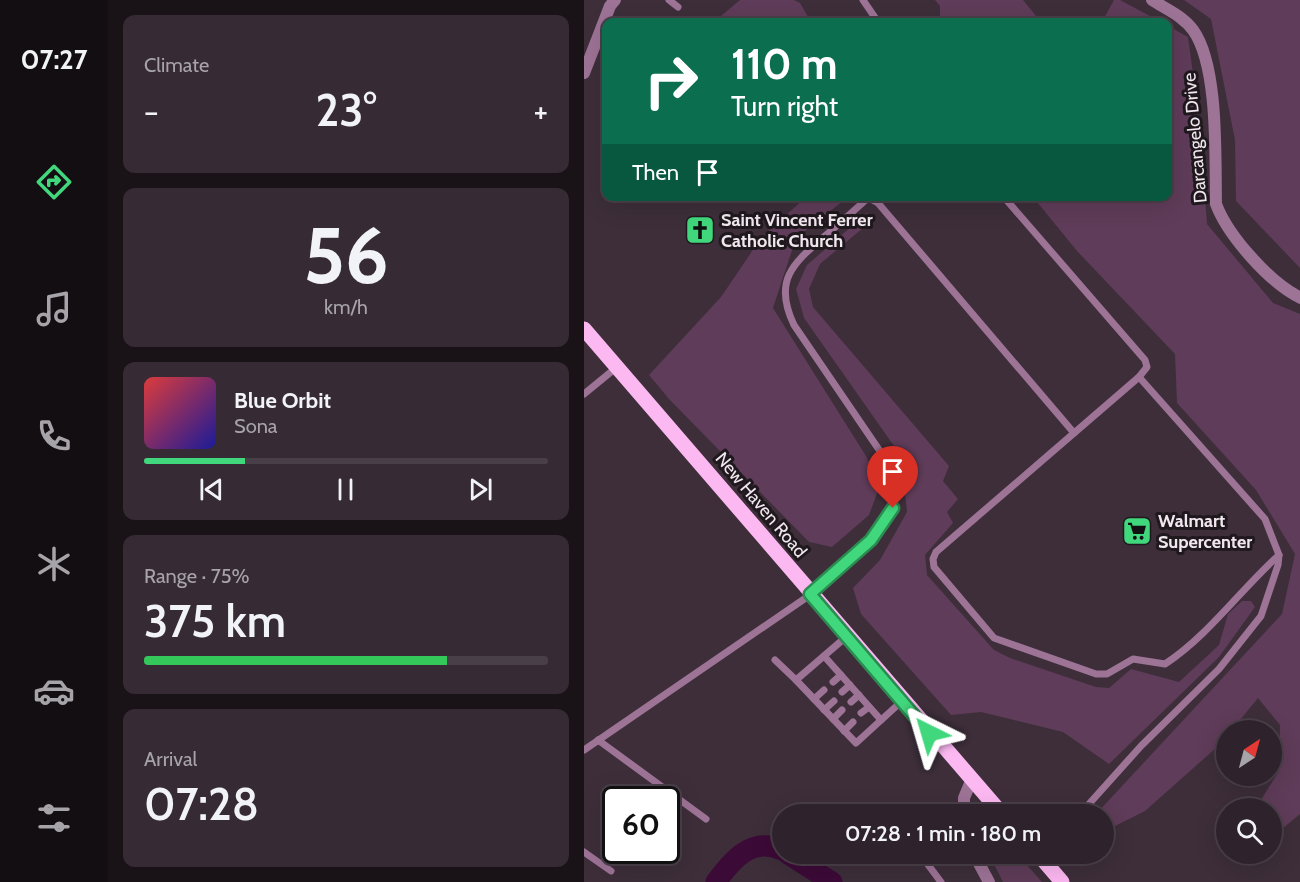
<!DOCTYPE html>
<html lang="en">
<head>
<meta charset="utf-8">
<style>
	:root { --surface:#2e222c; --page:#362a34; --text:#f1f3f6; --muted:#a7a4a9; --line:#493f48; --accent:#41d77c }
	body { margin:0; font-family:Cabin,sans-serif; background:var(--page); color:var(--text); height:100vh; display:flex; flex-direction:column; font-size:22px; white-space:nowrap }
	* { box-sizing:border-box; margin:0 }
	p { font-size:20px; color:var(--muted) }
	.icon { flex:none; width:33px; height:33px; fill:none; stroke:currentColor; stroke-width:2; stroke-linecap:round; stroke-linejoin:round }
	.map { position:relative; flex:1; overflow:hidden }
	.panel { display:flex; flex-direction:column; gap:15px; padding:15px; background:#191318; width:476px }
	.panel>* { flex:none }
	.guide { position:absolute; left:18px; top:18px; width:570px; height:183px; border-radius:12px; box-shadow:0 6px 24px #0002,0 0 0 2px var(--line); background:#0b6e4f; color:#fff; overflow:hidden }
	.needle { width:39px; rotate:36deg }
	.fabs { position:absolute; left:632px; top:720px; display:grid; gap:12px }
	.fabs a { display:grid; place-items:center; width:66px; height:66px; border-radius:50%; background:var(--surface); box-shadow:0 6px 24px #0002,0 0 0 2px var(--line); font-size:30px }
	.speed { position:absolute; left:18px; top:786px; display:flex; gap:12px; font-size:30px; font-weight:700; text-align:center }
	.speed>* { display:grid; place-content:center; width:78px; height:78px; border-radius:50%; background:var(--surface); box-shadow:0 6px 24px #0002,0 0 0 2px var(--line); line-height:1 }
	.speed .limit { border:3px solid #111; border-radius:9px; background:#fff; color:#111 }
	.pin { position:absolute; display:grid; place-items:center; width:51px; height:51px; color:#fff; margin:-62px -26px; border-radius:50% 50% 50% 0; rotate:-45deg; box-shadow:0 0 6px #0007 }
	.pin .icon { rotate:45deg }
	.me { position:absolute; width:66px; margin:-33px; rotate:320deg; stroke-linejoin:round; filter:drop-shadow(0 0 4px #0008) }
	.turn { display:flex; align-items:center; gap:21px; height:126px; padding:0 30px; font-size:27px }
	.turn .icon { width:78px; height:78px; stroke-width:2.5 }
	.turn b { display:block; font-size:42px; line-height:51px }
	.then { display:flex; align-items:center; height:57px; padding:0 30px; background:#0003; gap:12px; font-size:22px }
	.big { font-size:45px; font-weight:600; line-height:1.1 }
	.panel .widget { flex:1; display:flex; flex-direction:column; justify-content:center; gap:9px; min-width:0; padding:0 21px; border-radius:12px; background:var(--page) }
	.panel .dial { align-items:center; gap:0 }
	.dial b { font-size:78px; line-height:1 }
	.song { display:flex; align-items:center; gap:18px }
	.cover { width:72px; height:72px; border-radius:9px; background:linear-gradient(135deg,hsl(0 70% 55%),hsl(240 70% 35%)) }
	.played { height:6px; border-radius:3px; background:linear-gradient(90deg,var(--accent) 25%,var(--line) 25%) }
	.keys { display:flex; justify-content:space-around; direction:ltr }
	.heat { display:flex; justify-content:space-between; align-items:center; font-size:33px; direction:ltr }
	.charge { height:9px; border-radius:4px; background:linear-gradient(90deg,#34c759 75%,var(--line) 0) }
	.trip { position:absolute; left:188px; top:804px; width:342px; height:60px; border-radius:30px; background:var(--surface); box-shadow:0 6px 24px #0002,0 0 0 2px var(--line); font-weight:600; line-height:60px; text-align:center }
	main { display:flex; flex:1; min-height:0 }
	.tab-bar { display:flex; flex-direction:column; width:108px; justify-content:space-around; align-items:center; background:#120e12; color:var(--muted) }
	.tab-bar .icon { width:42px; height:42px }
	.tab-bar .current { color:var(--accent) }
	.tab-bar b { font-size:27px; color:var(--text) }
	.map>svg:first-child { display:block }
	.green { fill:#5f3c59 }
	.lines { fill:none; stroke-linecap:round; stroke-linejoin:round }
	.river { stroke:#3c0a37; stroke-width:21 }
	.service { stroke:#9d7396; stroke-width:7 }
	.minor { stroke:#9d7396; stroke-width:12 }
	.tertiary { stroke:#9d7396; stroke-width:12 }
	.primary { stroke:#fcb8f1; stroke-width:15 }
	.route-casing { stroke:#2a8c51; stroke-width:15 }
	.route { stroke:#41d77c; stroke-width:10 }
	.labels { text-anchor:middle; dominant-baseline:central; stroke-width:6; stroke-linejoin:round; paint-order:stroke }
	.street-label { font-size:18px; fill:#f1e7ef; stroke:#1f191e }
	.poi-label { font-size:18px; font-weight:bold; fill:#f1e7ef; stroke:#1f191e; text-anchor:start }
</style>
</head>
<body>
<main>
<nav class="tab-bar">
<b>07:27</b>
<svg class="icon current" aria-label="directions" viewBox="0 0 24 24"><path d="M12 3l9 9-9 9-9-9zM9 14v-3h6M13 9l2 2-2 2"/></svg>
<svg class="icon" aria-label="music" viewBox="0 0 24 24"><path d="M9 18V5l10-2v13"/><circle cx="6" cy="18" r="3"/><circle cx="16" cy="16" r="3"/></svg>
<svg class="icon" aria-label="phone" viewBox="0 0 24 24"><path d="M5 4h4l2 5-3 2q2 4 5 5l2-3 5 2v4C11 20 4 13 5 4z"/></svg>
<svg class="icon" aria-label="climate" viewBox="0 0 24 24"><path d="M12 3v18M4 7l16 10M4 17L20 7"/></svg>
<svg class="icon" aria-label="car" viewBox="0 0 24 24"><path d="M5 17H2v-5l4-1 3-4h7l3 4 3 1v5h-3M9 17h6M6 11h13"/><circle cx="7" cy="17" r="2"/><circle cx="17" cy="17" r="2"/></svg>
<svg class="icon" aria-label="filters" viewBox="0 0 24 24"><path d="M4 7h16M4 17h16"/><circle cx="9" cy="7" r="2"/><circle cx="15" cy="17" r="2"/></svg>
</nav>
<section class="panel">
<div class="widget"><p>Climate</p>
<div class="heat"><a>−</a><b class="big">23°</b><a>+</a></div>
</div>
<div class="widget dial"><b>56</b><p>km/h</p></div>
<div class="widget">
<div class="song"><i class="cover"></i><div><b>Blue Orbit</b><p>Sona</p></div></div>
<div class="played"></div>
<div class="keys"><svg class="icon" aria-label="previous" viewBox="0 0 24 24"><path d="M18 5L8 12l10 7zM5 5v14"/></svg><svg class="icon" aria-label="pause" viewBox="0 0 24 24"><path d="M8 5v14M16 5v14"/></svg><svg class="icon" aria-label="next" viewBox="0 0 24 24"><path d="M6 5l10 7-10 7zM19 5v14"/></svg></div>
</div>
<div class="widget"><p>Range · 75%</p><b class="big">375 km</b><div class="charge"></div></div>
<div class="widget"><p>Arrival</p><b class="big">07:28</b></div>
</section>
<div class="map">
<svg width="717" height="882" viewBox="0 0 717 882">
	<rect width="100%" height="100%" fill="#3d2e3a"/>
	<g class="green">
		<path d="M156,0H210L216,3L227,22H130Z"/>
		<path d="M351,0H439L457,22H356V6Z"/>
		<path d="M530,0H536L577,22H518Z"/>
		<path d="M600,0H716V268L652,201L651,140L627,19Z"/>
		<path d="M584,26L604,37L614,110L623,224L689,303L716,314V814L687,838V808H672L695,771L696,725L674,698L648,730H642L641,740L561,811L519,832V814H512L698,614L711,554L672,490L593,403L591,354L493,251L449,197L584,196Z"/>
		<path d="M222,197H264L212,238L189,308L282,456L296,485L285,515L248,547L225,542L85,399L65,375L137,297L177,238Z"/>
		<path d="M283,213L289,217L285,223L236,264L225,289L229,307L365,466L359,481L374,499L363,512L369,523L341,555L343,575L410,650L426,658L512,687L525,688L547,669L595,682L635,645L644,614L658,601H667L671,607L635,657L525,764L479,732L397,712L367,715L277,614L269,588L296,560L323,512L317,456L220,318L212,289L223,265Z"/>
		<path d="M405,854H433L458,882H419Z"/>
	</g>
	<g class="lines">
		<g class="river">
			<path d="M204,854L248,882"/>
			<path d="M132,882C148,860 168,836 198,850"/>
		</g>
		<g class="service">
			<path d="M85,0L94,7"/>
			<path d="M279,0L294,22"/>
			<path d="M419,196L561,360L563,367L555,377L352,552L349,559L350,567L410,638L512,674H523L549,659L581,664C625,635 656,590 695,555"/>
			<path d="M285,198L294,203L490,433"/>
			<path d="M0,394L33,367"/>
			<path d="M262,637L212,680L272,743L318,701"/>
			<path d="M240,656L297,720"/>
			<path d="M191,660L212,680"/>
			<path d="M249,682L257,675"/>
			<path d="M258,692L266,685"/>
			<path d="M230,699L240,690"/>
			<path d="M267,702L275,695"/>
			<path d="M240,710L250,701"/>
			<path d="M277,713L285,707"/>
			<path d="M249,719L258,710"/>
			<path d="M260,731L269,722"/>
			<path d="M14,740L122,819"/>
			<path d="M0,750L226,595L287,540L309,508L313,492L302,460L210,325C189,281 208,264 241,236C256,223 271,210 286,196"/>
			<path d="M496,814L557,746L635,669L677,616L694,565L695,555L681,519L555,377"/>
			<path d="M0,852L27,871"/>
			<path d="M336,854L357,882"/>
		</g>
		<g class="minor">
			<path d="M568,0C582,9 599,16 609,30C635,66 631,159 632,204C644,236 686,283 717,298"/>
			<path d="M0,73L26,6L31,0"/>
		</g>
		<g class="tertiary">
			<path d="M380,814V798L387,781"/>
			<path d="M390,854L405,882"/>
		</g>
		<g class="primary">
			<path d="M0,329L418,814"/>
			<path d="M454,854L478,882"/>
		</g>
	</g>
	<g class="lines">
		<g class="route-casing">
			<path id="route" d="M309,508L287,540L226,594L345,733"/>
		</g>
		<use href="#route" class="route"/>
	</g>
	<defs>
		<g id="church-square" transform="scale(1.5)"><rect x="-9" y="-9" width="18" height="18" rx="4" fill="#41d77c" stroke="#1f191e"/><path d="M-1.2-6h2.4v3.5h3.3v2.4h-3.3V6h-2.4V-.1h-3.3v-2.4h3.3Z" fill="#111"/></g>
		<g id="supermarket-square" transform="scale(1.5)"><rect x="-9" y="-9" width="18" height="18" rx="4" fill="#41d77c" stroke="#1f191e"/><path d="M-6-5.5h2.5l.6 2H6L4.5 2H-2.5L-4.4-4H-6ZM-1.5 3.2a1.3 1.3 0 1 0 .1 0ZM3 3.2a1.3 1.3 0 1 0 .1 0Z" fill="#111"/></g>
	</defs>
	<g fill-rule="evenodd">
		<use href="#church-square" x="116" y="230"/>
		<use href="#supermarket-square" x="553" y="531"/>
	</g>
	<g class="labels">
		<g class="street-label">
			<text transform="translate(611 138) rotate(-95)">Darcangelo Drive</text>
			<text transform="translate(177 505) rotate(50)">New Haven Road</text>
		</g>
		<g class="poi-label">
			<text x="137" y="220">Saint Vincent Ferrer<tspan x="137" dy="21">Catholic Church</tspan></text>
			<text x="574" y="521">Walmart<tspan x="574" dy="21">Supercenter</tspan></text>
		</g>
	</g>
</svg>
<div class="fabs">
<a><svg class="needle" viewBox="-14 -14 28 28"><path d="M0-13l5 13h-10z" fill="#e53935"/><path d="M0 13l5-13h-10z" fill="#a7a4a9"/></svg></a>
<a><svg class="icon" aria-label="search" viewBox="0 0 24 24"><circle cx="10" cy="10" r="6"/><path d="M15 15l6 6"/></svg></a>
</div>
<div class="speed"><div class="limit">60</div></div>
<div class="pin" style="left:309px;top:508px;background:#d93025"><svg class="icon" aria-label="arrive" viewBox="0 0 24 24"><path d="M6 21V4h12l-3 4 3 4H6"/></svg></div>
<svg class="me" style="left:345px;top:733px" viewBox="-20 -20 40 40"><path d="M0-17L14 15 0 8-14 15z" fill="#41d77c" stroke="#fff" stroke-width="4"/></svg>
<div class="trip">07:28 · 1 min · 180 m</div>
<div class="guide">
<div class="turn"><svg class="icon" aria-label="right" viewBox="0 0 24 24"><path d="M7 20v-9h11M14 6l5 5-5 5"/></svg><div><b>110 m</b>Turn right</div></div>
<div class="then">Then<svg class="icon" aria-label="arrive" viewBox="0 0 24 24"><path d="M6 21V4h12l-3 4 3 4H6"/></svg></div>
</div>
</div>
</main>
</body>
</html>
